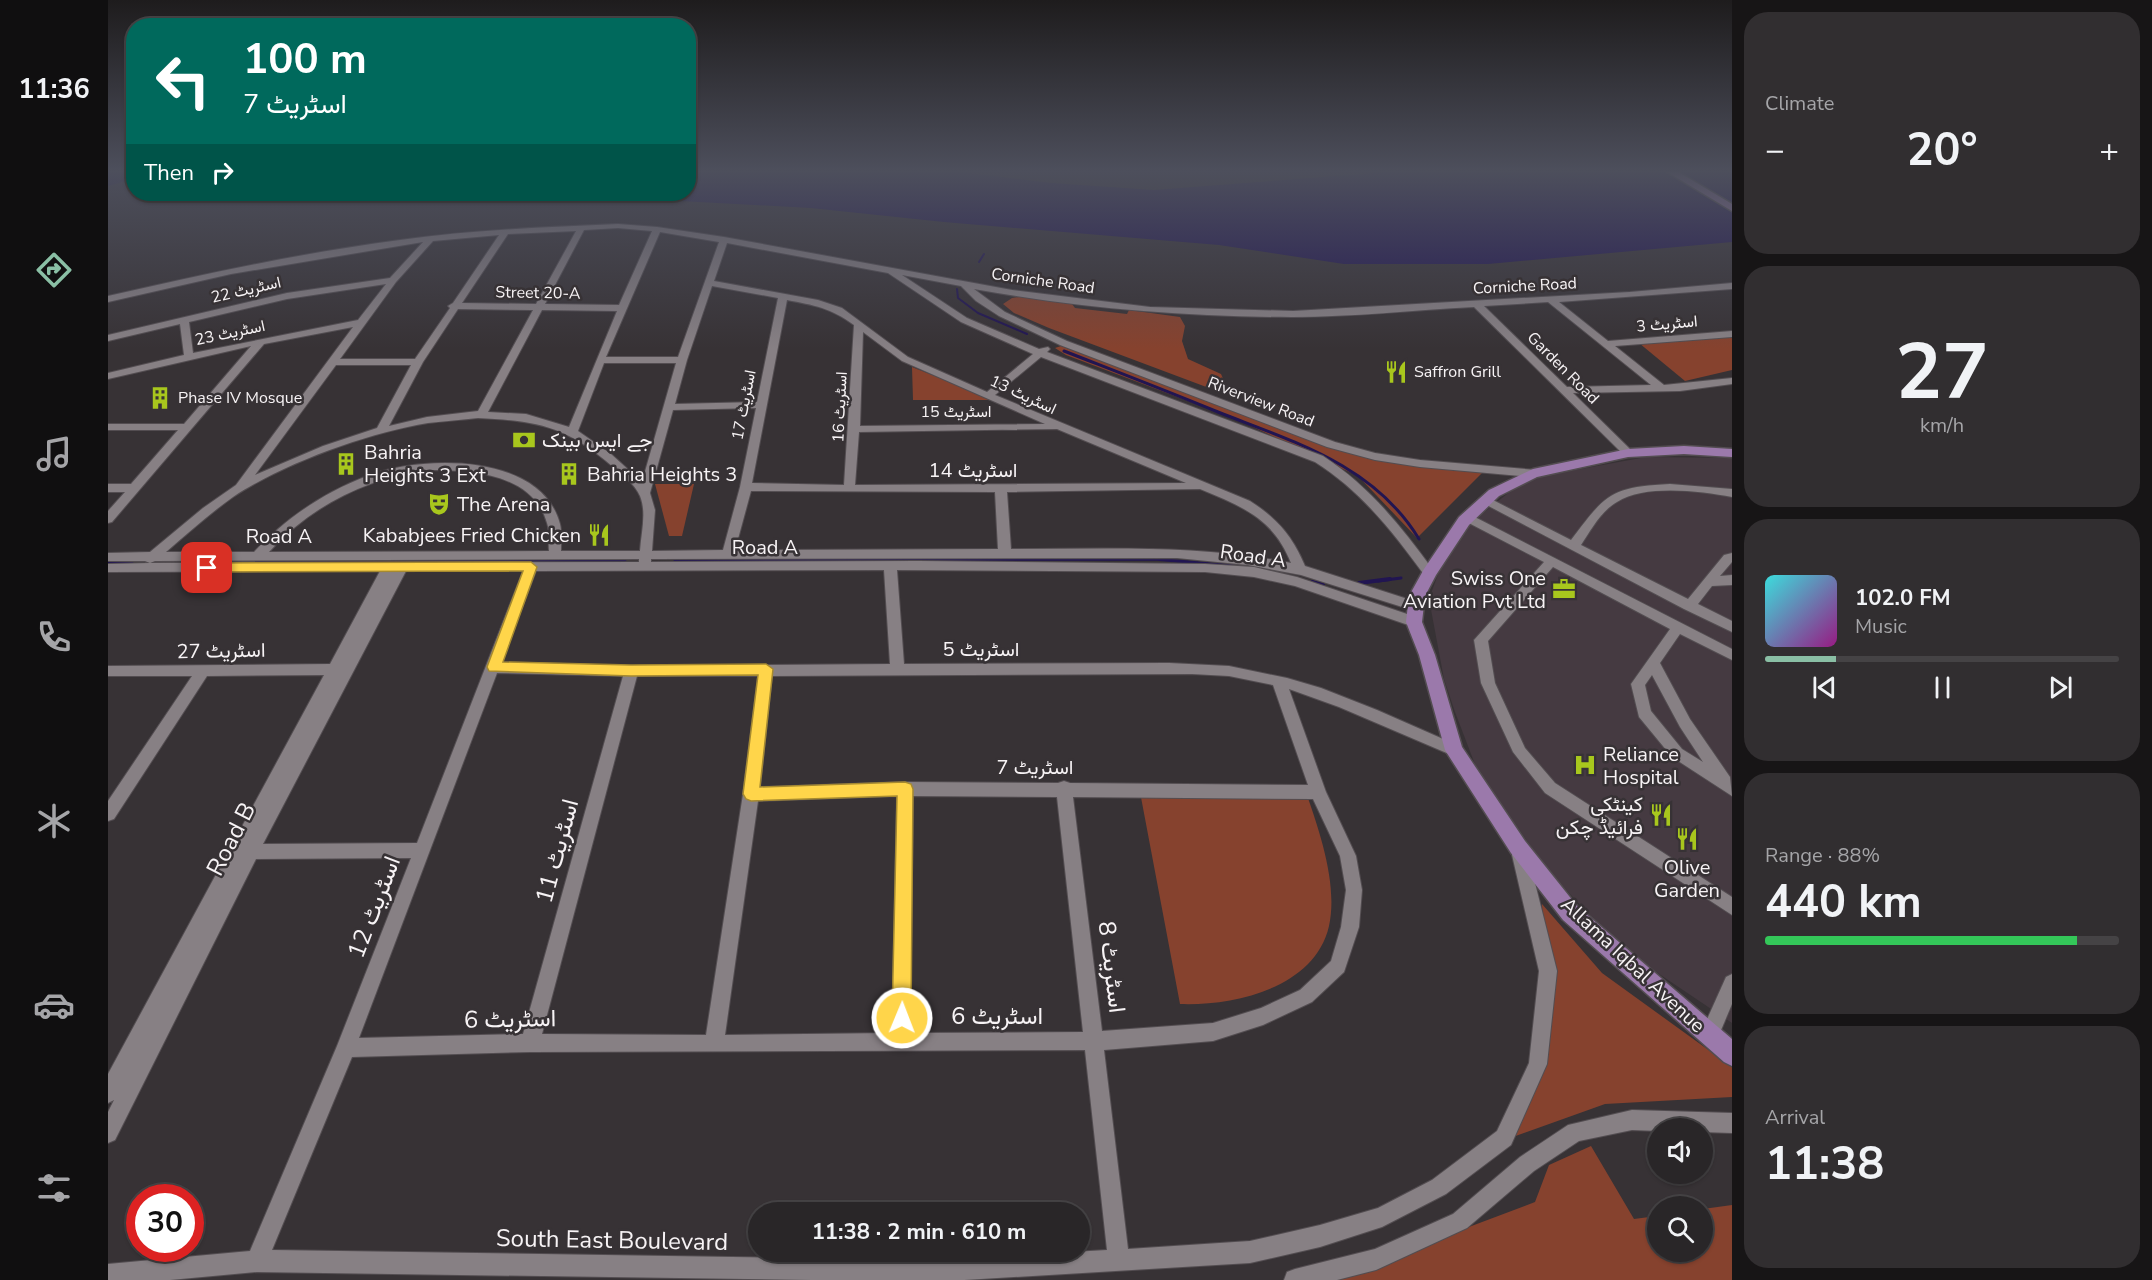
<!DOCTYPE html>
<html lang="en">
<head>
<meta charset="utf-8">
<style>
	:root { --surface:#292628; --page:#312e30; --text:#f1f3f6; --muted:#a5a5a8; --line:#454345; --accent:#8abfa5 }
	body { margin:0; font-family:"Nunito Sans",Vazirmatn,sans-serif; background:var(--page); color:var(--text); height:100vh; display:flex; flex-direction:column; font-size:22px; white-space:nowrap }
	* { box-sizing:border-box; margin:0 }
	p { font-size:20px; color:var(--muted) }
	.icon { flex:none; width:33px; height:33px; fill:none; stroke:currentColor; stroke-width:2; stroke-linecap:round; stroke-linejoin:round }
	.map { position:relative; flex:1; overflow:hidden }
	.drawer { display:flex; flex-direction:column; gap:12px; padding:12px; background:#171516; width:420px }
	.drawer>* { flex:none }
	.top-card { position:absolute; left:18px; top:18px; width:570px; height:183px; border-radius:24px; box-shadow:0 2px 4px #0004,0 0 0 2px var(--line); background:#00695c; color:#fff; overflow:hidden }
	.buttons { position:absolute; left:1539px; top:1118px; display:grid; gap:12px }
	.buttons a { display:grid; place-items:center; width:66px; height:66px; border-radius:50%; background:var(--surface); box-shadow:0 2px 4px #0004,0 0 0 2px var(--line); font-size:30px }
	.speed { position:absolute; left:18px; top:1184px; display:flex; gap:12px; font-size:30px; font-weight:700; text-align:center }
	.speed>* { display:grid; place-content:center; width:78px; height:78px; border-radius:50%; background:var(--surface); box-shadow:0 2px 4px #0004,0 0 0 2px var(--line); line-height:1 }
	.speed .limit { border:9px solid #d22; background:#fff; color:#111 }
	.pin { position:absolute; display:grid; place-items:center; width:51px; height:51px; color:#fff; margin:-26px; border-radius:12px; box-shadow:0 3px 9px #0006 }
	.me { position:absolute; width:66px; margin:-33px; rotate:1deg; stroke-linejoin:round; filter:drop-shadow(0 0 4px #0008) }
	.turn { display:flex; align-items:center; gap:21px; height:126px; padding:0 18px; font-size:27px }
	.turn .icon { width:78px; height:78px; stroke-width:2.5 }
	.turn b { display:block; font-size:42px; line-height:51px }
	.then { display:flex; align-items:center; height:57px; padding:0 18px; background:#0003; gap:12px; font-size:22px }
	.big { font-size:45px; font-weight:700; line-height:1.1 }
	.drawer .card { flex:1; display:flex; flex-direction:column; justify-content:center; gap:9px; min-width:0; padding:0 21px; border-radius:24px; background:var(--page) }
	.drawer .dial { align-items:center; gap:0 }
	.dial b { font-size:78px; line-height:1 }
	.song { display:flex; align-items:center; gap:18px }
	.cover { width:72px; height:72px; border-radius:9px; background:linear-gradient(135deg,hsl(180 70% 55%),hsl(310 70% 35%)) }
	.played { height:6px; border-radius:3px; background:linear-gradient(90deg,var(--accent) 20%,var(--line) 20%) }
	.keys { display:flex; justify-content:space-around; direction:ltr }
	.heat { display:flex; justify-content:space-between; align-items:center; font-size:33px; direction:ltr }
	.charge { height:9px; border-radius:4px; background:linear-gradient(90deg,#34c759 88%,var(--line) 0) }
	.trip { position:absolute; left:640px; top:1202px; width:342px; height:60px; border-radius:30px; background:var(--surface); box-shadow:0 2px 4px #0004,0 0 0 2px var(--line); font-weight:700; line-height:60px; text-align:center }
	main { display:flex; flex:1; min-height:0 }
	.menu { display:flex; flex-direction:column; width:108px; justify-content:space-around; align-items:center; background:#100f10; color:var(--muted) }
	.menu .icon { width:42px; height:42px }
	.menu .current { color:var(--accent) }
	.menu b { font-size:27px; color:var(--text) }
	.map>svg:first-child { display:block }
	.built { fill:#453a41 }
	.green { fill:#86422e }
	.water { fill:#211552 }
	.lines { fill:none; stroke-linecap:round; stroke-linejoin:round }
	.stream-far2 { stroke:#211552; stroke-width:2 }
	.stream-far1 { stroke:#211552; stroke-width:3 }
	.stream { stroke:#211552; stroke-width:4 }
	.minor-casing { stroke:#534d51; stroke-width:2 }
	.major-casing { stroke:#534d51; stroke-width:3 }
	.minor { fill:#878084; fill-rule:evenodd }
	.major { fill:#9b79ab; fill-rule:evenodd }
	.route { fill:#ffd54a; stroke:#a68a30; stroke-width:1.5 }
	.labels { text-anchor:middle; dominant-baseline:central; stroke-width:5; stroke-linejoin:round; paint-order:stroke }
	.far-street-label { font-size:16px; fill:#f7f3f5; stroke:#373235 }
	.far-poi-label { font-size:16px; fill:#f7f3f5; stroke:#373235; text-anchor:start }
	.poi-label { font-size:20px; fill:#f7f3f5; stroke:#373235; text-anchor:start }
	.street-label { font-size:20px; fill:#f7f3f5; stroke:#373235 }
	.near-street-label { font-size:24px; fill:#f7f3f5; stroke:#373235 }
</style>
</head>
<body>
<main>
<nav class="menu">
<b>11:36</b>
<svg class="icon current" aria-label="directions" viewBox="0 0 24 24"><path d="M12 3l9 9-9 9-9-9zM9 14v-3h6M13 9l2 2-2 2"/></svg>
<svg class="icon" aria-label="music" viewBox="0 0 24 24"><path d="M9 18V5l10-2v13"/><circle cx="6" cy="18" r="3"/><circle cx="16" cy="16" r="3"/></svg>
<svg class="icon" aria-label="phone" viewBox="0 0 24 24"><path d="M5 4h4l2 5-3 2q2 4 5 5l2-3 5 2v4C11 20 4 13 5 4z"/></svg>
<svg class="icon" aria-label="climate" viewBox="0 0 24 24"><path d="M12 3v18M4 7l16 10M4 17L20 7"/></svg>
<svg class="icon" aria-label="car" viewBox="0 0 24 24"><path d="M5 17H2v-5l4-1 3-4h7l3 4 3 1v5h-3M9 17h6M6 11h13"/><circle cx="7" cy="17" r="2"/><circle cx="17" cy="17" r="2"/></svg>
<svg class="icon" aria-label="filters" viewBox="0 0 24 24"><path d="M4 7h16M4 17h16"/><circle cx="9" cy="7" r="2"/><circle cx="15" cy="17" r="2"/></svg>
</nav>
<div class="map">
<svg width="1624" height="1280" viewBox="0 0 1624 1280">
	<rect width="100%" height="100%" fill="#373235"/>
	<path class="built" d="M1538,457L1624,458V1023L1514,949L1442,873L1394,806L1368,767L1347,712L1336,679L1321,599L1332,569L1359,526L1404,490L1429,477Z"/>
	<g class="green">
		<path d="M917,296L964,304L967,308L1019,314L1021,310L1072,317L1077,326L1074,341L1080,359L1113,374L1117,383L1101,388L941,328L906,313L895,304L904,298Z"/>
		<path d="M1624,335V370L1577,381L1531,343Z"/>
		<path d="M953,346L1266,459L1375,472L1309,538L1250,476L1128,419L958,355L947,348Z"/>
		<path d="M804,367L888,400H805Z"/>
		<path d="M547,484H586L574,536H561Z"/>
		<path d="M1032,792L1199,795C1212,833 1230,885 1221,926C1207,988 1126,1006 1072,1004Z"/>
		<path d="M1434,904L1494,973L1624,1067V1097L1497,1104L1402,1138L1439,1035Z"/>
		<path d="M1483,1146L1526,1219L1549,1216L1550,1251H1594L1595,1209L1624,1205V1280H1220L1427,1202L1441,1165Z"/>
	</g>
	<g class="water">
		<path d="M0,170H25V179L0,186Z"/>
		<path d="M581,170H836L943,183L1046,190L1307,170H1624V242L1380,264H1236L1111,245L836,222L703,208L442,194H580Z"/>
	</g>
	<g class="lines">
		<g class="stream-far2">
			<path d="M871,262L876,254"/>
			<path d="M849,289L850,298L870,313L919,334"/>
		</g>
		<g class="stream-far1">
			<path d="M956,351C1007,371 1059,391 1110,412C1186,442 1266,465 1311,539"/>
			<path d="M567,560L1046,559L1126,566"/>
			<path d="M0,562H24"/>
			<path d="M77,562L517,560"/>
			<path d="M1270,581L1293,578"/>
		</g>
		<g class="stream">
			<path d="M1204,582L1215,585"/>
			<path d="M1251,583L1282,579"/>
		</g>
		<g class="minor-casing">
			<g id="minor">
				<path d="M510,224L549,227L616,237L904,290L1042,307L1185,311L1522,292L1624,283V289L1451,302L1500,341L1624,331V337L1507,346L1556,385L1624,378V384L1572,391L1465,393L1524,451V455H1516L1366,307C1306,310 1245,317 1184,317C1077,317 971,308 866,289L897,312L959,341L1227,442L1267,453L1312,460L1429,470V476L1425,477L1312,467L1267,460L1219,447L952,345L891,316L868,301L853,286L794,275L859,318L931,349L940,347L942,349L939,352L1215,456C1261,486 1293,526 1325,570L1327,573L1325,576H1317C1285,532 1253,491 1207,462L933,357L887,395L1142,501C1169,518 1185,537 1197,566L1312,603L1314,606L1312,609L1307,611L1193,575L1140,565L1069,558L543,559V562L811,561L1097,564L1146,567L1189,577L1311,618L1313,622L1311,626L1306,627L1187,586L1146,577L1097,572L789,570L796,664L1061,663L1121,666L1179,678L1213,688L1269,710L1351,746L1353,750L1351,754L1346,756L1341,754L1231,707L1181,689L1218,792L1248,856L1254,890L1251,927L1236,972L1204,1002L1155,1025L1105,1041L996,1050L1020,1249L1142,1241L1212,1225L1270,1208L1324,1180L1389,1131L1421,1063L1431,971L1404,855L1406,850L1412,847L1418,850L1420,855L1449,971L1439,1064L1403,1145L1338,1194L1274,1227L1212,1247L1142,1263L856,1280H704L149,1272L62,1280H0V1264L142,1251L229,1046L303,858L148,859L7,1140L0,1143V1112L6,1100L0,1103V1074L216,675L99,676L6,819L0,821V801L84,676H0V666L222,664L272,571L0,572V564L42,563L37,561H0V553L42,552L95,508L128,485L245,327L156,344L4,522L0,523V511L17,492H0V484H23L70,430H0V424H76L143,346L0,379V373L76,355L72,324L0,341V335L179,293L282,278L315,242L123,274L0,302V296C96,274 193,253 292,240C364,230 438,227 510,224ZM510,228L544,231L511,305L437,304L476,230ZM468,231L428,304L354,303L400,234ZM552,232L611,242L570,357H498ZM391,235L345,303L340,306L342,308L307,359H232L288,282L325,241ZM619,243L780,273L853,322L925,354L879,392L800,357L734,308L710,300L606,281ZM278,284L250,320L85,353L81,322L179,299ZM604,286L670,298L649,402L567,404L579,360ZM679,300C706,305 723,308 746,325L736,485L644,483ZM1440,302L1543,385L1459,387L1376,306ZM350,309L425,310L370,411L319,417L281,426L315,362ZM434,310L509,311L461,427L418,414L380,412ZM755,332L794,361L937,424L752,426ZM496,363H568L534,482L503,454L470,431ZM228,365H303L269,428L215,446L147,475ZM648,408L632,487L615,550L544,551L547,510L542,493L565,410ZM370,418C431,421 457,426 504,466C514,475 527,484 532,496C539,513 533,533 532,551H453C453,542 454,532 452,524C433,452 313,455 259,476C215,493 178,518 146,552H58C80,533 101,514 125,497C176,463 260,433 320,423C337,421 354,420 370,418ZM949,429L1078,483L747,485L751,432ZM323,470C365,470 425,474 439,523C442,531 440,542 441,551L161,552C204,505 260,477 323,470ZM1092,489C1135,507 1165,518 1183,563C1091,544 996,549 903,549L899,492ZM643,491L887,492L890,549L627,550ZM531,559V562L42,563L47,561ZM776,570L782,664L523,666L393,662L428,571ZM298,571H415L309,843L155,844ZM389,673L515,676L415,1034L251,1038ZM1084,674L1121,676L1165,685L1200,785L962,783L956,781L950,783L797,782L652,787L664,676ZM529,676H650L635,794L598,1035L434,1034ZM789,796L784,1033L617,1035L650,801ZM805,796L949,797L975,1032L802,1033ZM965,797L1205,799L1232,856L1238,890L1233,927L1223,961L1192,990L1153,1008L1105,1023L994,1031ZM977,1050L999,1250L826,1260L164,1250L244,1057L422,1052Z"/>
				<path d="M1562,484L1624,489V497C1592,491 1537,484 1509,502C1493,511 1483,530 1473,545L1580,599L1616,555L1624,553V562L1612,576L1624,575V585L1604,586L1590,604L1624,621V632L1576,609L1371,501L1373,498H1381L1463,540C1498,494 1502,487 1562,484Z"/>
				<path d="M1359,513L1624,649V660L1572,634L1552,663L1582,719L1622,777L1624,796L1564,757L1531,717L1523,684L1562,629L1445,567L1380,641L1387,683L1417,748L1447,783L1624,897V915L1437,793L1405,752L1373,683L1366,640L1436,562L1355,520L1353,517L1355,514ZM1544,675L1572,727L1595,762L1574,749L1543,711L1537,685Z"/>
				<path d="M1624,974V1004L1608,1042L1601,1044L1594,1042L1592,1035L1618,977Z"/>
				<path d="M1524,1110L1624,1113V1133L1594,1132V1128H1550V1131L1524,1130L1471,1141L1426,1171L1359,1228L1268,1270L1229,1280H1176L1179,1272L1187,1269L1267,1249L1345,1214L1412,1157L1460,1125Z"/>
			</g>
		</g>
		<g class="major-casing">
			<g id="major">
				<path d="M1556,170H1567L1624,204V211Z"/>
				<path d="M1576,446L1624,449V457L1576,454L1520,457L1429,477L1391,496L1361,525L1328,575L1317,596L1314,622L1327,655L1354,747L1417,841L1469,906L1624,1039V1066L1616,1062L1455,920L1403,853L1337,750L1311,655L1298,622L1301,596L1316,569L1351,517L1381,490L1425,469L1520,449Z"/>
			</g>
		</g>
		<use href="#minor" class="minor"/>
		<use href="#major" class="major"/>
	</g>
	<linearGradient id="sky" x2="0" y2="1"><stop stop-color="#1e1c1d"/><stop offset="0.49" stop-color="#4d4f5c"/><stop offset="1" stop-color="#4d4f5c" stop-opacity="0"/></linearGradient>
	<rect width="1624" height="349" fill="url(#sky)"/>
	<path class="route" d="M423,562L429,567L395,662L523,665L658,664L665,669L652,787L797,782L803,784L805,789L803,1018L800,1025L794,1028L787,1025L784,1018L789,796L643,801L638,799L635,794L650,675L523,676L381,671L379,667L415,571L99,572L92,568L99,563Z"/>
	<defs>
		<g id="restaurant-bare" transform="scale(1.8)"><path d="M-5-6h1v4h1v-4h1v4h1v-4h1v5L-1.5 .5V6h-2V.5L-5-1ZM5-6V6H3V1.5H1.5Q1.5-4 5-6Z" fill="#a8c71d" stroke="#373235" stroke-width="2.5" paint-order="stroke"/></g>
		<g id="building-bare" transform="scale(1.8)"><path d="M-4-6H4V6H1V3H-1V6H-4ZM-2.5-4.3h1.7v1.8h-1.7ZM.8-4.3h1.7v1.8H.8ZM-2.5-1h1.7V.8h-1.7ZM.8-1h1.7V.8H.8Z" fill="#a8c71d" stroke="#373235" stroke-width="2.5" paint-order="stroke"/></g>
		<g id="bank-bare" transform="scale(1.8)"><path d="M-6-4H6V4H-6ZM0-2.3a2.3 2.3 0 1 0 0 4.6a2.3 2.3 0 1 0 0-4.6Z" fill="#a8c71d" stroke="#373235" stroke-width="2.5" paint-order="stroke"/></g>
		<g id="theatre-bare" transform="scale(1.8)"><path d="M-5-5.5Q0-4 5-5.5V0Q5 5 0 6Q-5 5-5 0ZM-3.3-2.5H-1v1.5H-3.3ZM1-2.5H3.3v1.5H1ZM-2.8 1Q0 5.5 2.8 1Z" fill="#a8c71d" stroke="#373235" stroke-width="2.5" paint-order="stroke"/></g>
		<g id="office-bare" transform="scale(1.8)"><path d="M-6-3h4V-5.5h4V-3h4V5H-6ZM-1-4.5V-3h2v-1.5ZM-6 0V1H6V0Z" fill="#a8c71d" stroke="#373235" stroke-width="2.5" paint-order="stroke"/></g>
		<g id="hospital-bare" transform="scale(1.8)"><path d="M-5-5h3v3.5h4V-5h3V5h-3V1.5h-4V5h-3Z" fill="#a8c71d" stroke="#373235" stroke-width="2.5" paint-order="stroke"/></g>
	</defs>
	<g fill-rule="evenodd">
		<use href="#restaurant-bare" x="1288" y="372"/>
		<use href="#building-bare" x="52" y="398"/>
		<use href="#bank-bare" x="416" y="440"/>
		<use href="#building-bare" x="238" y="464"/>
		<use href="#building-bare" x="461" y="474"/>
		<use href="#theatre-bare" x="331" y="504"/>
		<use href="#restaurant-bare" x="491" y="535"/>
		<use href="#office-bare" x="1456" y="589"/>
		<use href="#hospital-bare" x="1477" y="765"/>
		<use href="#restaurant-bare" x="1553" y="815"/>
		<use href="#restaurant-bare" x="1579" y="839"/>
	</g>
	<g class="labels">
		<g class="far-street-label">
			<text transform="translate(935 281) rotate(8)">Corniche Road</text>
			<text transform="translate(1417 286) rotate(-3)">Corniche Road</text>
			<text transform="translate(138 290) rotate(-13)">اسٹریٹ 22</text>
			<text transform="translate(430 293) rotate(1)">Street 20-A</text>
			<text transform="translate(1559 324) rotate(-5)">اسٹریٹ 3</text>
			<text transform="translate(122 333) rotate(-12)">اسٹریٹ 23</text>
			<text transform="translate(1455 368) rotate(45)">Garden Road</text>
			<text transform="translate(915 395) rotate(25)">اسٹریٹ 13</text>
			<text transform="translate(1153 402) rotate(21)">Riverview Road</text>
			<text transform="translate(636 405) rotate(-79)">اسٹریٹ 17</text>
			<text transform="translate(732 407) rotate(-87)">اسٹریٹ 16</text>
			<text x="848" y="412">اسٹریٹ 15</text>
		</g>
		<g class="far-poi-label">
			<text x="1306" y="372">Saffron Grill</text>
			<text x="70" y="398">Phase IV Mosque</text>
		</g>
		<g class="poi-label">
			<text x="434" y="440">جے ایس بینک</text>
			<text x="256" y="452">Bahria<tspan x="256" dy="23">Heights 3 Ext</tspan></text>
			<text x="479" y="474">Bahria Heights 3</text>
			<text x="349" y="504">The Arena</text>
			<text x="473" y="535" text-anchor="end">Kababjees Fried Chicken</text>
			<text x="1438" y="578" text-anchor="end">Swiss One<tspan x="1438" dy="23">Aviation Pvt Ltd</tspan></text>
			<text x="1495" y="754">Reliance<tspan x="1495" dy="23">Hospital</tspan></text>
			<text x="1535" y="804" text-anchor="end">کینٹکی<tspan x="1535" dy="23">فرائیڈ چکن</tspan></text>
			<text x="1579" y="867" text-anchor="middle">Olive<tspan x="1579" dy="23">Garden</tspan></text>
		</g>
		<g class="street-label">
			<text x="865" y="470">اسٹریٹ 14</text>
			<text x="171" y="536">Road A</text>
			<text x="657" y="547">Road A</text>
			<text transform="translate(1145 556) rotate(8)">Road A</text>
			<text x="873" y="649">اسٹریٹ 5</text>
			<text transform="translate(113 651) rotate(-1)">اسٹریٹ 27</text>
			<text x="927" y="767">اسٹریٹ 7</text>
			<text transform="translate(1525 965) rotate(43)">Allama Iqbal Avenue</text>
		</g>
		<g class="near-street-label">
			<text transform="translate(123 839) rotate(-63)">Road B</text>
			<text transform="translate(449 851) rotate(-75)">اسٹریٹ 11</text>
			<text transform="translate(266 907) rotate(-69)">اسٹریٹ 12</text>
			<text transform="translate(1004 967) rotate(83)">اسٹریٹ 8</text>
			<text x="889" y="1016">اسٹریٹ 6</text>
			<text transform="translate(402 1019) rotate(-1)">اسٹریٹ 6</text>
			<text transform="translate(504 1240) rotate(1)">South East Boulevard</text>
		</g>
	</g>
</svg>
<div class="buttons">
<a><svg class="icon" aria-label="sound" viewBox="0 0 24 24"><path d="M4 9h4l5-4v14l-5-4H4zM17 9q2 3 0 6"/></svg></a>
<a><svg class="icon" aria-label="search" viewBox="0 0 24 24"><circle cx="10" cy="10" r="6"/><path d="M15 15l6 6"/></svg></a>
</div>
<div class="speed"><div class="limit">30</div></div>
<div class="pin" style="left:99px;top:568px;background:#d93025"><svg class="icon" aria-label="arrive" viewBox="0 0 24 24"><path d="M6 21V4h12l-3 4 3 4H6"/></svg></div>
<svg class="me" style="left:794px;top:1018px" viewBox="-20 -20 40 40"><circle r="17" fill="#ffd54a" stroke="#fff" stroke-width="3"/><path d="M0-11L8 9 0 5-8 9z" fill="#fff"/></svg>
<div class="trip">11:38 · 2 min · 610 m</div>
<div class="top-card">
<div class="turn"><svg class="icon" aria-label="left" viewBox="0 0 24 24"><path d="M17 20v-9H6M10 6l-5 5 5 5"/></svg><div><b>100 m</b>اسٹریٹ 7</div></div>
<div class="then">Then<svg class="icon" aria-label="right" viewBox="0 0 24 24"><path d="M7 20v-9h11M14 6l5 5-5 5"/></svg></div>
</div>
</div>
<section class="drawer">
<div class="card"><p>Climate</p>
<div class="heat"><a>−</a><b class="big">20°</b><a>+</a></div>
</div>
<div class="card dial"><b>27</b><p>km/h</p></div>
<div class="card">
<div class="song"><i class="cover"></i><div><b>102.0 FM</b><p>Music</p></div></div>
<div class="played"></div>
<div class="keys"><svg class="icon" aria-label="previous" viewBox="0 0 24 24"><path d="M18 5L8 12l10 7zM5 5v14"/></svg><svg class="icon" aria-label="pause" viewBox="0 0 24 24"><path d="M8 5v14M16 5v14"/></svg><svg class="icon" aria-label="next" viewBox="0 0 24 24"><path d="M6 5l10 7-10 7zM19 5v14"/></svg></div>
</div>
<div class="card"><p>Range · 88%</p><b class="big">440 km</b><div class="charge"></div></div>
<div class="card"><p>Arrival</p><b class="big">11:38</b></div>
</section>
</main>
</body>
</html>
